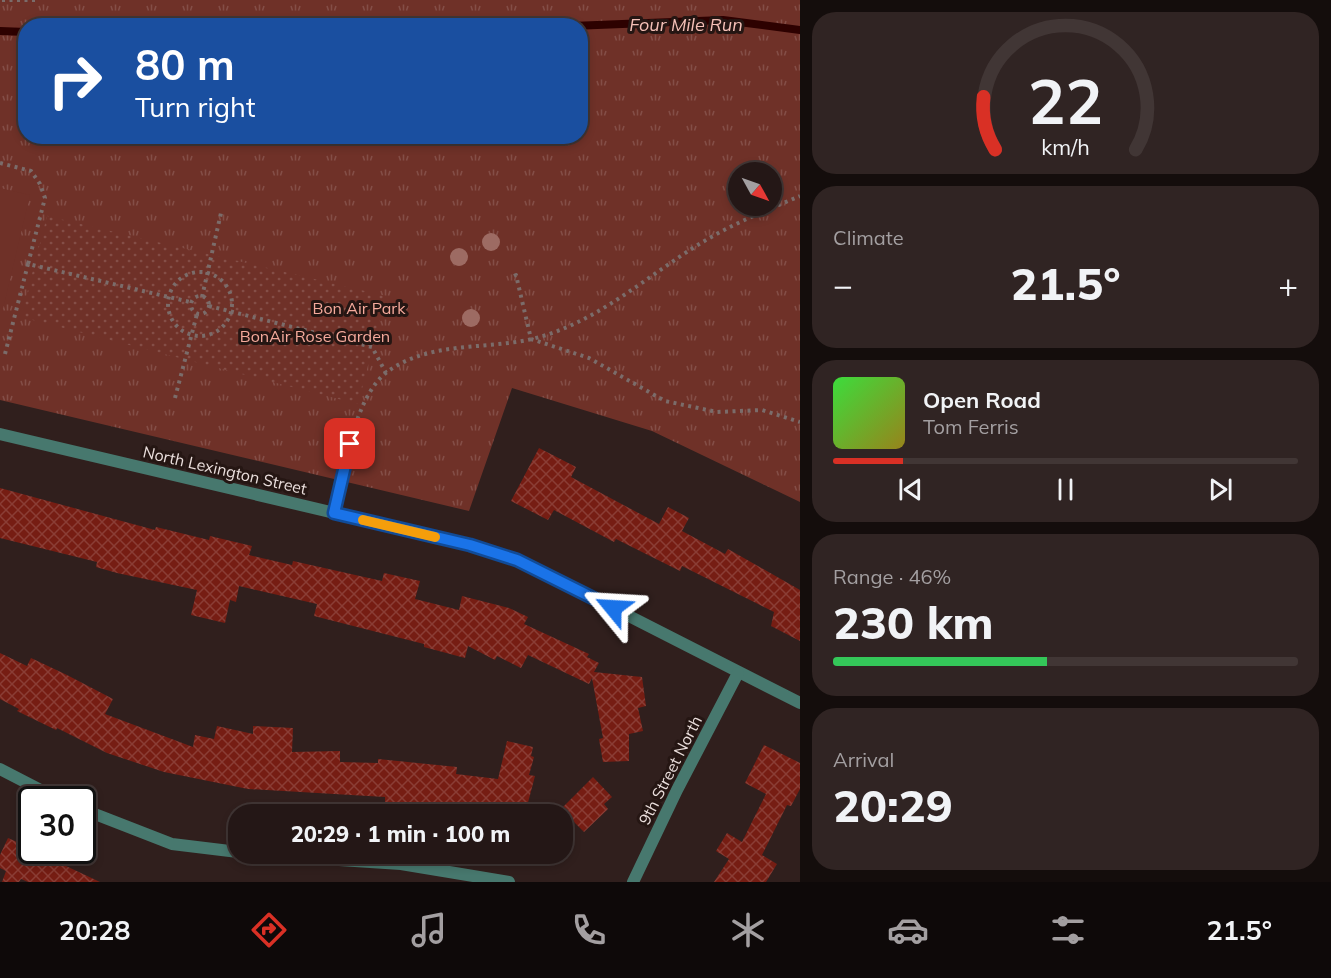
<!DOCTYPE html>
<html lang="en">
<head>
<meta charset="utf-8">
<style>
	:root { --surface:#241716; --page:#302423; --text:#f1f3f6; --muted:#a39fa1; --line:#413635; --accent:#d93025 }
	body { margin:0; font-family:Mulish,sans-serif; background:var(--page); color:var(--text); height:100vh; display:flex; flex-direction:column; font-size:22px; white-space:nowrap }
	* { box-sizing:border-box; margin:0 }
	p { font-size:20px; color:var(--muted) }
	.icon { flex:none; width:33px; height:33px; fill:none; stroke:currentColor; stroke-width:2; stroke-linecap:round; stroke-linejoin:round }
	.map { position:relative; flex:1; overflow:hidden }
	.drawer { display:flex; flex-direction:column; gap:12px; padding:12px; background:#140d0c; width:531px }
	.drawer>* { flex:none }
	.guide { position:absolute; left:18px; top:18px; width:570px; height:126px; border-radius:24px; box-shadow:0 3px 9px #0003,0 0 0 2px var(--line); background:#1a4fa0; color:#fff; overflow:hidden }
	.needle { width:39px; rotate:130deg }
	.fabs { position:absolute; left:728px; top:162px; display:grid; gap:12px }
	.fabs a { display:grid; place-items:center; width:54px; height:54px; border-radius:50%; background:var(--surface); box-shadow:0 3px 9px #0003,0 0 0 2px var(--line); font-size:30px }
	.speed { position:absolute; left:18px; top:786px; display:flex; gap:12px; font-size:30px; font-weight:700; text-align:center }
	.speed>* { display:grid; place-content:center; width:78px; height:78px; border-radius:50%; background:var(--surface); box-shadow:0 3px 9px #0003,0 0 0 2px var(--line); line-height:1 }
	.speed .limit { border:3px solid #111; border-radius:9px; background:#fff; color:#111 }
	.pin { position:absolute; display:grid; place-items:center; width:51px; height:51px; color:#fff; margin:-26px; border-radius:12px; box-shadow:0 3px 9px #0006 }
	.me { position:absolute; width:66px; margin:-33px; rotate:297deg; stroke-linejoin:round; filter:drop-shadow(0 0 4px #0008) }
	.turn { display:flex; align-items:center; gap:21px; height:126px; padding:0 18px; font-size:27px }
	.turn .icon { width:78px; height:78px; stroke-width:2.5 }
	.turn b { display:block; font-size:42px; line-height:51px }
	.big { font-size:45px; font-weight:800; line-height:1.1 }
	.drawer .tile { flex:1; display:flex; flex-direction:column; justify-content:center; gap:9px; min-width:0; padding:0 21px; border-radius:24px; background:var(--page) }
	.drawer .dial { align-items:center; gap:0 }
	.dial svg { height:156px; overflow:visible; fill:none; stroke:var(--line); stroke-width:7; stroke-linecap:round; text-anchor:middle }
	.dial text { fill:var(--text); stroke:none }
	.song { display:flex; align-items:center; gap:18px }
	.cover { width:72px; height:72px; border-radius:9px; background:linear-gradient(135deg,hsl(120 70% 55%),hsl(50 70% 35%)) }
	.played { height:6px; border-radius:3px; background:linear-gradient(90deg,var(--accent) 15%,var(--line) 15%) }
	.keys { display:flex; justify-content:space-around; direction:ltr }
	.heat { display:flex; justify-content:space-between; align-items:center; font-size:33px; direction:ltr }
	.charge { height:9px; border-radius:4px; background:linear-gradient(90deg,#34c759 46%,var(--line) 0) }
	.trip { position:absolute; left:228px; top:804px; width:345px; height:60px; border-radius:24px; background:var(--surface); box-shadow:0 3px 9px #0003,0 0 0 2px var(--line); font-weight:800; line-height:60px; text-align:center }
	.tab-bar { display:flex; height:96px; justify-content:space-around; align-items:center; background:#0e0909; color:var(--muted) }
	.tab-bar .icon { width:42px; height:42px }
	.tab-bar .current { color:var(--accent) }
	.tab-bar b { font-size:27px; color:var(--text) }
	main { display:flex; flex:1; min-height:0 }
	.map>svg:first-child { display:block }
	.grass { fill:url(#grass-tufts); fill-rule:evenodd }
	.garden { fill:url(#garden-dots) }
	.pitch { fill:#6f3128 }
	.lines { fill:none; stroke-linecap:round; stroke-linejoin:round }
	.stream { stroke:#2d0100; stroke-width:8 }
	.building { fill:url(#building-cross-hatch) }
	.path { stroke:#7b6c6a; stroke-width:4; stroke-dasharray:3 4.5; stroke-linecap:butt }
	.lane { stroke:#47786e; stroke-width:12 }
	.street { stroke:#47786e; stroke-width:12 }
	.tree { fill:#9d6b63 }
	.route-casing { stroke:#114b97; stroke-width:15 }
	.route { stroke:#1a73e8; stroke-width:10 }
	.slow { stroke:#f59e0b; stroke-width:10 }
	.labels { text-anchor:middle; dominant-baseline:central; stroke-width:6; stroke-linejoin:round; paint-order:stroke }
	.park-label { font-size:16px; fill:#f6aa9c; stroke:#251613 }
	.street-label { font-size:16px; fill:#eadedc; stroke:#251613 }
	.water-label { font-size:18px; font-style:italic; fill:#f5c0b7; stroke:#251613 }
</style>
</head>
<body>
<main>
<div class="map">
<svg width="800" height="882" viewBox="0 0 800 882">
	<defs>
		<pattern id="grass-tufts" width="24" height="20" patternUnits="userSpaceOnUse" patternTransform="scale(1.5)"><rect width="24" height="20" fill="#6f3128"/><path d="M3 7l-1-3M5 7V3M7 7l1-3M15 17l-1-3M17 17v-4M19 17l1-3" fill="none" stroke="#844e47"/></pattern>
		<pattern id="garden-dots" width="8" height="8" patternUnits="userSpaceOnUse" patternTransform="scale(1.5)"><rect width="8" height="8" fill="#6f3128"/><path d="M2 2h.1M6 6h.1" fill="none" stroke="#844e47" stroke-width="1.8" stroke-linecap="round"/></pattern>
		<pattern id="building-cross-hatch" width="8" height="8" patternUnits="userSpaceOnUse" patternTransform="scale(1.5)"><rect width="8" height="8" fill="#761d13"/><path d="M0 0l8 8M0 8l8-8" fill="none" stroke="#8a3d35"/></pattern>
	</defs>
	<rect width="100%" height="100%" fill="#301f1d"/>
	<path class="grass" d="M0,0H800V502L652,431L512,388L469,511L0,400ZM26,26H580V136H26ZM738,172H771V206H738Z"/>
	<path class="garden" d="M47,216L386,296L358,404L21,317Z"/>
	<path class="pitch" d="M0,188L30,195L2,313L0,312Z"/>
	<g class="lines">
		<g class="stream">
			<path d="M572,26L723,20L800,30"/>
			<path d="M0,31L26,32"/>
		</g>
	</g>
	<g class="building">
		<path d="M539,448L576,467L571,477L659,524L668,507L689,518L682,531L725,554L728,549L800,590V641L771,626L774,612L682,566L680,571L616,539L614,542L554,510L548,520L511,501Z"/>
		<path d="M0,488L155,530L156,527L209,540L210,536L252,546L249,555L292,565L293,561L382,581L384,573L420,581L415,599L459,610L462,596L509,608L528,617L524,624L589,654L587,657L599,663L594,672L642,677L646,706L638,708L643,731L629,734V761L603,762L599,739L603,738L592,678L589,684L528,655L521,668L497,656L495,660L468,646L465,658L424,647V644L314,616L317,604L239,586L236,602L230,600L225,623L191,615L197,590L117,573L96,567L97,562L0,538Z"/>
		<path d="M0,653L27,666L31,658L67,675L113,699L105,714L193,747L195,735L214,739L217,726L253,734V726L293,728L292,752L340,751V762L378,763V759L457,767L456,774L498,779L507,741L533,747L531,756L534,757L529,775L535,776L525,814H495L496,810L385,802V797L248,789L164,772L107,753L57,728L56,730L17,711L19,709L0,699Z"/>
		<path d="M764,745L800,763V789L791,806L787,805L762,855L777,864L766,882H714L729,859L716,851L727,833L742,842L766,794L745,783Z"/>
		<path d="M593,777L612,797L604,804L608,809L584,832L561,809Z"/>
		<path d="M8,838L17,842L18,839L32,845V850L100,882H28L21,879L19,882H2L6,871L0,868V855Z"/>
	</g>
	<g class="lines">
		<g class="path">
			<path d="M2,0H36"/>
			<path d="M0,163L31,171L40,184L45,198L28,264"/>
			<circle cx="200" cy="304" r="32"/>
			<path d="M514,276L516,275L531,339L589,358L665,401L717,412L762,410L800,422"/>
			<circle cx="200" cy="305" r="9"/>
			<path d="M202,297L221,213"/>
			<path d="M209,306L372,347L386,373"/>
			<path d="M5,354L28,264L190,302"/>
			<path d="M175,398L197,314"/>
			<path d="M355,426C361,408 371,384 387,372C429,341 484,350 532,339C595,324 647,276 701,243C732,224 767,210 800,196"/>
		</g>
		<path class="lane" d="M334,513L350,444"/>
		<g class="street">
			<path d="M0,434L470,545L517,559L800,703"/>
			<path d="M0,769L60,800"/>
			<path d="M82,809L172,844L238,852"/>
			<path d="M248,854L401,864L509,882"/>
			<path d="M633,882L677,790L738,673"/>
		</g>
	</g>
	<g class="tree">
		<circle cx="491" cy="242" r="9"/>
		<circle cx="459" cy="257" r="9"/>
		<circle cx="471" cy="318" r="9"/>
	</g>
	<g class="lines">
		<g class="route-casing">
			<path id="route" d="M350,444L334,513L470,545L517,560L613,608"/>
		</g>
		<use href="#route" class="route"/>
		<path class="slow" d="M363,520L435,537"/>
	</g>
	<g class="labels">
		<g class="park-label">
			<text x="359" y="308">Bon Air Park</text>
			<text x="315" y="336">BonAir Rose Garden</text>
		</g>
		<g class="street-label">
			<text transform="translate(225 470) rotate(13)">North Lexington Street</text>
			<text transform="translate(670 770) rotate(-63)">9th Street North</text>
		</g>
		<g class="water-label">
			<text x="686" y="24">Four Mile Run</text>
		</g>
	</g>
</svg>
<div class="fabs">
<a><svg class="needle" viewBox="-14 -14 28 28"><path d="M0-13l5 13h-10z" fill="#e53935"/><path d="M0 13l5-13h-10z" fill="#a39fa1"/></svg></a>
</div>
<div class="speed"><div class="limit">30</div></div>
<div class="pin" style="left:350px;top:444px;background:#d93025"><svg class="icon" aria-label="arrive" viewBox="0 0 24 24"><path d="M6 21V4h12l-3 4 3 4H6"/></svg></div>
<svg class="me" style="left:613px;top:608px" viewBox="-20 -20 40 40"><path d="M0-17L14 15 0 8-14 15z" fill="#1a73e8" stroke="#fff" stroke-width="4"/></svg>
<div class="trip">20:29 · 1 min · 100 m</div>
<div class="guide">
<div class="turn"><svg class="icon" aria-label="right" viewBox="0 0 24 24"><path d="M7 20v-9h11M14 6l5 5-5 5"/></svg><div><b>80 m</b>Turn right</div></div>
</div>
</div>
<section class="drawer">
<div class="tile dial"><svg viewBox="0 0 100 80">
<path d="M14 69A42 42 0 1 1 86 69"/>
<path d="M14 69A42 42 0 0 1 8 42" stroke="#d93025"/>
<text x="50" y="56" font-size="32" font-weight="700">22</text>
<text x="50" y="72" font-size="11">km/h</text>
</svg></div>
<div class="tile"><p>Climate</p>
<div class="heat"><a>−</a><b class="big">21.5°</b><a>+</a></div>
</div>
<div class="tile">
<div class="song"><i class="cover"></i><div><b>Open Road</b><p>Tom Ferris</p></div></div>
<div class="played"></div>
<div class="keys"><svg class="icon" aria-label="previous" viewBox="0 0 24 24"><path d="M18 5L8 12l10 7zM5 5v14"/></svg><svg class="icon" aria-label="pause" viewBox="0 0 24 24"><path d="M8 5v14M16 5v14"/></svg><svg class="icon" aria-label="next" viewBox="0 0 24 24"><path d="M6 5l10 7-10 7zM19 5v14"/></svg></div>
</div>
<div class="tile"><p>Range · 46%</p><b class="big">230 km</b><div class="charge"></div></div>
<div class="tile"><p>Arrival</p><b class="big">20:29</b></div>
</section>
</main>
<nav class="tab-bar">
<b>20:28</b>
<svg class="icon current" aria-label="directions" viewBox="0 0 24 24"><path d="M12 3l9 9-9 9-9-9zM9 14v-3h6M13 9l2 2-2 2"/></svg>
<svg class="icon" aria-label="music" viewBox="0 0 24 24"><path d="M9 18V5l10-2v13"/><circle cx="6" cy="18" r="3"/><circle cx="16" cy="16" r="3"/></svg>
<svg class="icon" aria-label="phone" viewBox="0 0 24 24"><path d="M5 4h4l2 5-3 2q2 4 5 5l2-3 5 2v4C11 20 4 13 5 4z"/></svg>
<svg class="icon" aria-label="climate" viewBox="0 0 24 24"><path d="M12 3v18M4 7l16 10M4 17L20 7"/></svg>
<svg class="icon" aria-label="car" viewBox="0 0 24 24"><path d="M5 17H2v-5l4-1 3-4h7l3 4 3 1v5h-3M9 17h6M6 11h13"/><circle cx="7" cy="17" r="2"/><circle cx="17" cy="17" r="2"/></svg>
<svg class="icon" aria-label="filters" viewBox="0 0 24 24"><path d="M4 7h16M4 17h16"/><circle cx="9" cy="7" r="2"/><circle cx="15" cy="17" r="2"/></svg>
<b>21.5°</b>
</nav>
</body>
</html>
